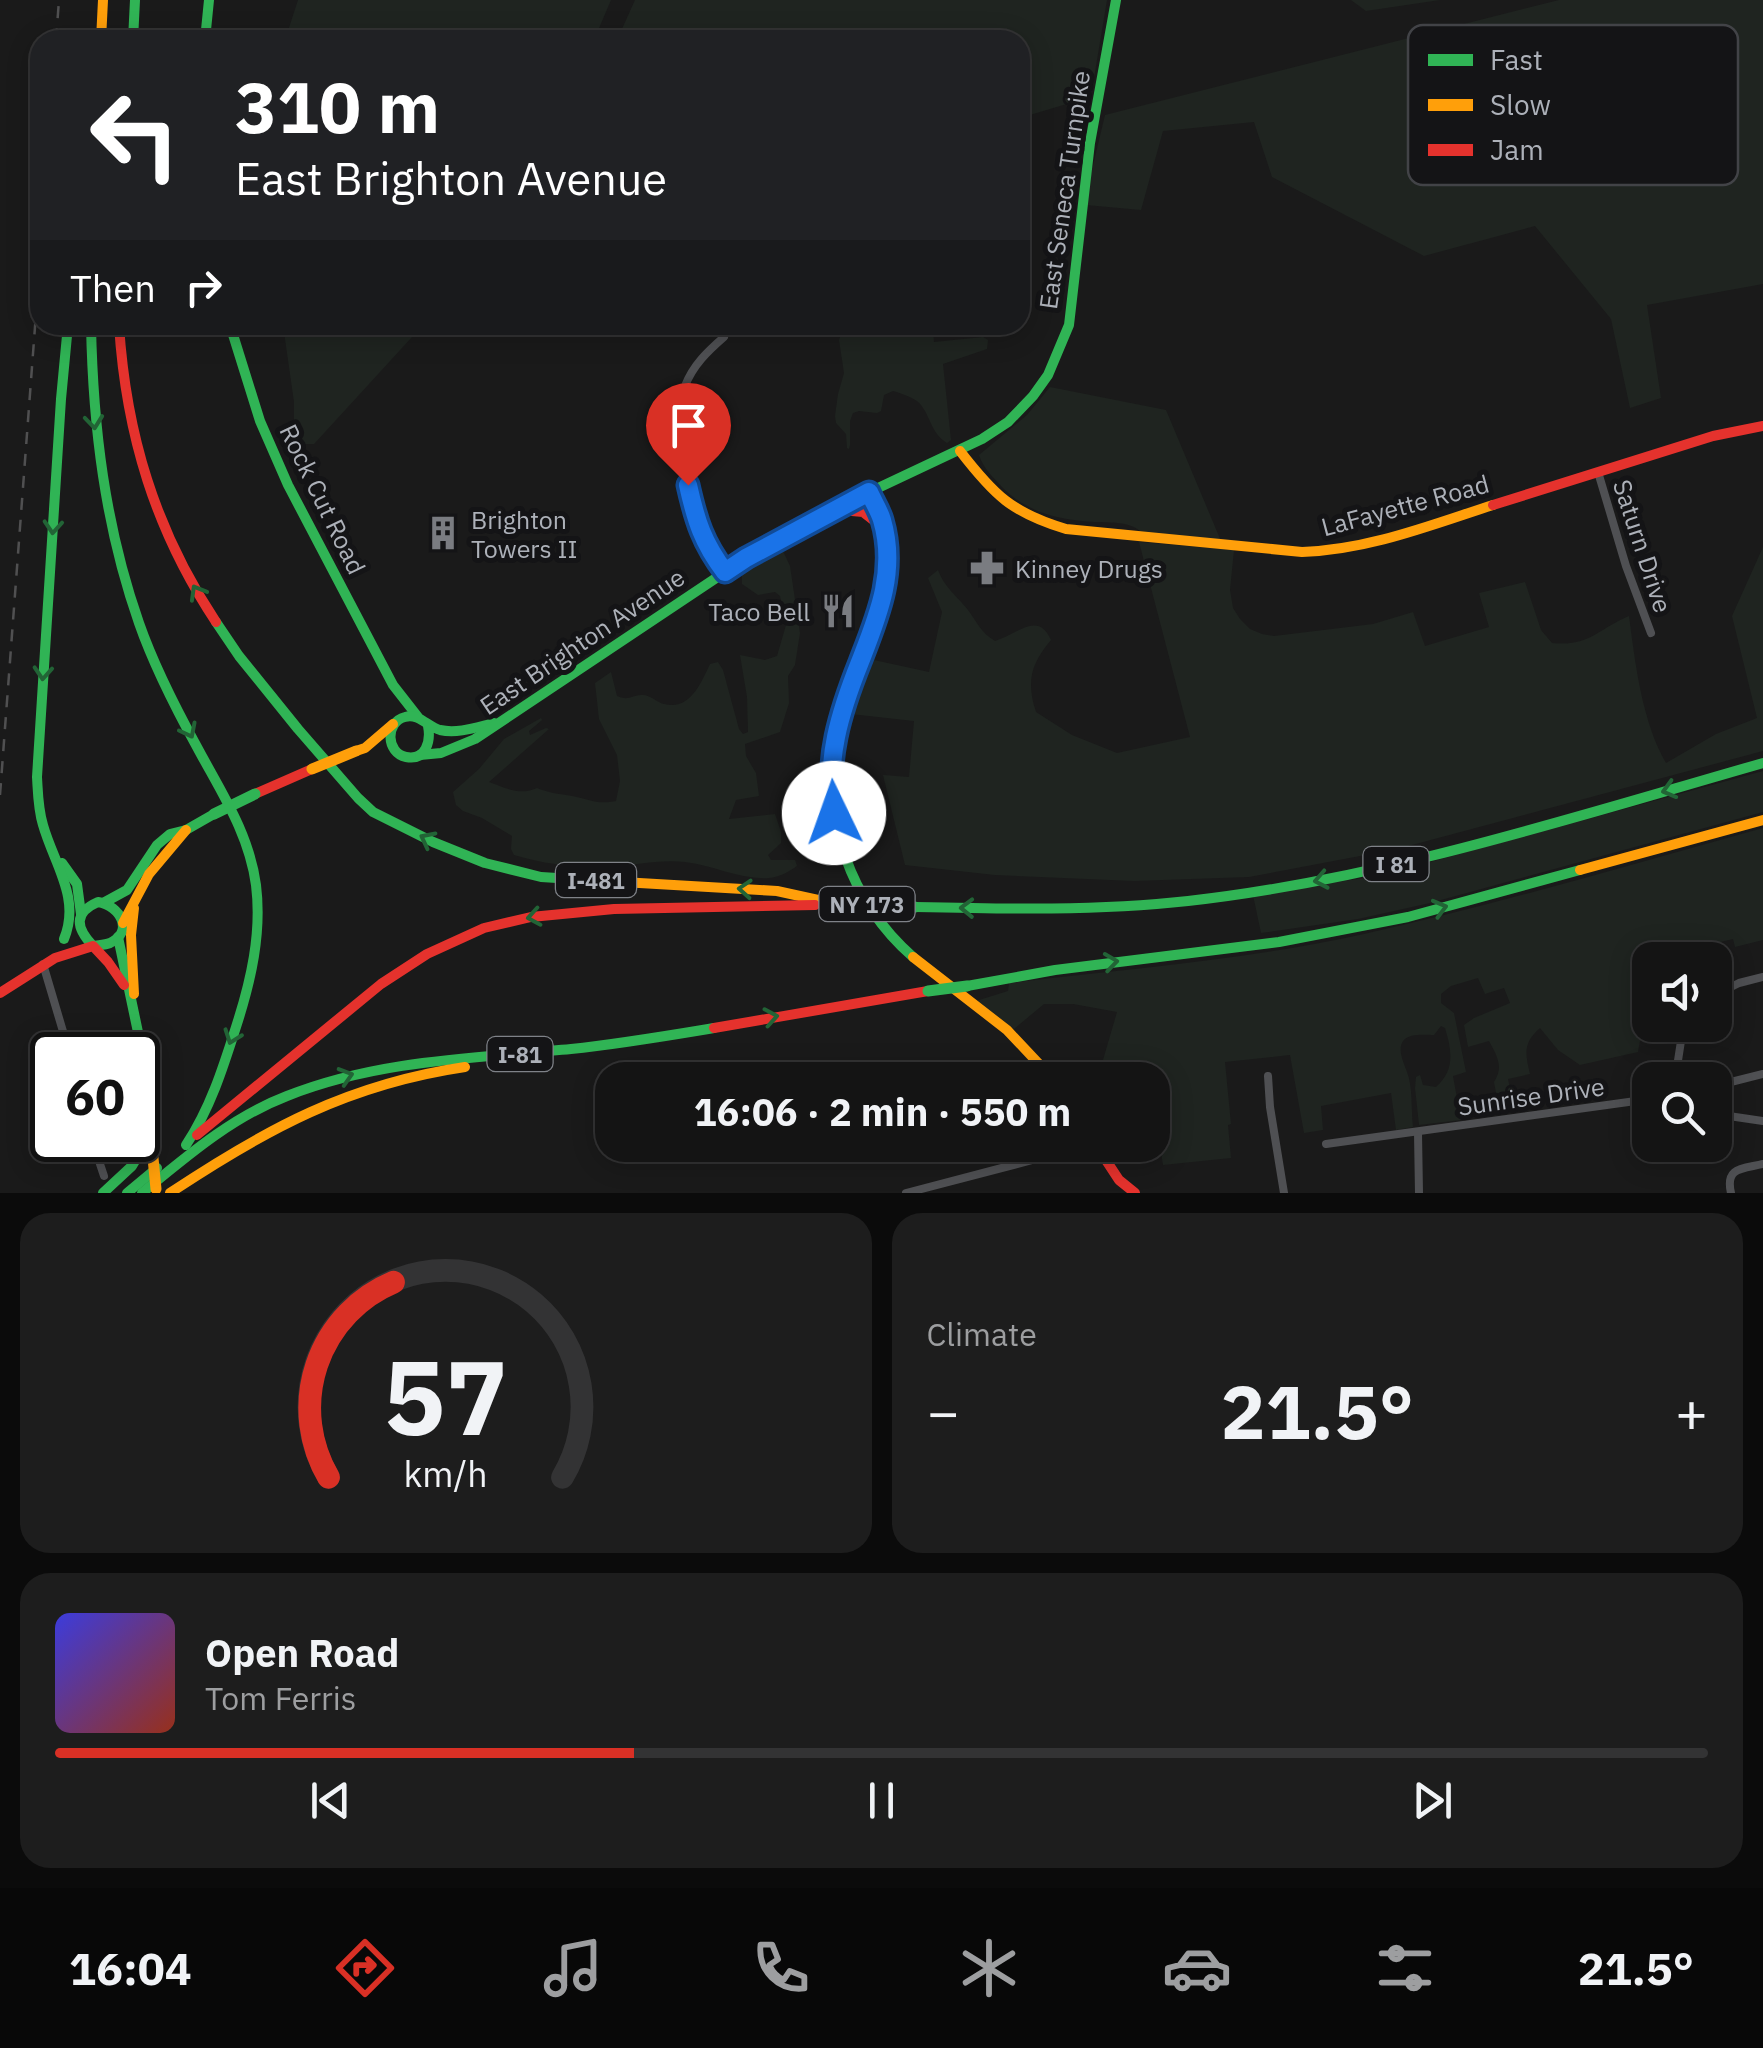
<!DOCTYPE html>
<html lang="en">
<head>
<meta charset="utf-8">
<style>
	:root { --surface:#141414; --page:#1d1d1d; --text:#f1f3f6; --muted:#9d9ea0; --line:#333334; --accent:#d93025 }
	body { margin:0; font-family:"IBM Plex Sans",sans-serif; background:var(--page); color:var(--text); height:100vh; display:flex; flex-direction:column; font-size:38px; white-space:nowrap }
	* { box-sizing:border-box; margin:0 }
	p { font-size:32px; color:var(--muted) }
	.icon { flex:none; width:55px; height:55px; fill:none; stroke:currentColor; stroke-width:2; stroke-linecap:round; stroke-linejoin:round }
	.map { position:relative; height:1193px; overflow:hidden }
	.side { display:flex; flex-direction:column; gap:20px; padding:20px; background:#0b0b0b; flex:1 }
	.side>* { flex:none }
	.top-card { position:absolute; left:30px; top:30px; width:1000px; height:305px; border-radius:30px; box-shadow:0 5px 25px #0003,0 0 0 2px var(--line); background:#202124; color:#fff; overflow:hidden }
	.tools { position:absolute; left:1632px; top:942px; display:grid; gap:20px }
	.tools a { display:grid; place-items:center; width:100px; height:100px; border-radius:20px; background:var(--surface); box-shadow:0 5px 25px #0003,0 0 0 2px var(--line); font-size:50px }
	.speed { position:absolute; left:30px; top:1032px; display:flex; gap:20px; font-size:50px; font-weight:700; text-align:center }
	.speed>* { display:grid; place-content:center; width:130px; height:130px; border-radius:50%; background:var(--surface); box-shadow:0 5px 25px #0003,0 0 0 2px var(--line); line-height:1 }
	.speed .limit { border:5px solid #111; border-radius:15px; background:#fff; color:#111 }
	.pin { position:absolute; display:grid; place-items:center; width:85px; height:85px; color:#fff; margin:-102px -42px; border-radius:50% 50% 50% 0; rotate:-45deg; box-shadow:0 0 10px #0007 }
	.pin .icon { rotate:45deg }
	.me { position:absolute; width:110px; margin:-55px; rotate:357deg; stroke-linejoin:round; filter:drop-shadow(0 0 8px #0008) }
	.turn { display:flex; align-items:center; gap:35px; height:210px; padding:0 40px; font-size:45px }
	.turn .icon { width:130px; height:130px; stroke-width:2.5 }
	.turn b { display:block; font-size:70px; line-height:85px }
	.then { display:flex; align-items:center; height:95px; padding:0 40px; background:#0003; gap:20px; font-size:38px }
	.big { font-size:75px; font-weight:700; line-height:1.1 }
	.side .widget { flex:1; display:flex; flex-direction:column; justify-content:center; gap:15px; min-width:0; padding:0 35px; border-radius:30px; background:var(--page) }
	.side .dial { align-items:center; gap:0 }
	.dial svg { height:260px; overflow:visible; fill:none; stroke:var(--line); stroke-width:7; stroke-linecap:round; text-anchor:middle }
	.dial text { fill:var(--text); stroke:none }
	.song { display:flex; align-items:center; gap:30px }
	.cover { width:120px; height:120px; border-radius:15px; background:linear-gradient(135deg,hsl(240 70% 55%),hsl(10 70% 35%)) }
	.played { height:10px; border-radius:5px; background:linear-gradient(90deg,var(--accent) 35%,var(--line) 35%) }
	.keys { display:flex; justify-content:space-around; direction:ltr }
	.heat { display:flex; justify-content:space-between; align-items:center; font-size:55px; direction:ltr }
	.side .tiles { flex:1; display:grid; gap:20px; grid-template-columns:1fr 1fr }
	.widget:last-child { grid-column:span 2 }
	.trip { position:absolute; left:595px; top:1062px; width:575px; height:100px; border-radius:30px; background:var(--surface); box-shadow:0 5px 25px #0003,0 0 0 2px var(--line); font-weight:700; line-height:100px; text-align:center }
	.dock { display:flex; height:160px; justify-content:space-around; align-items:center; background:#080808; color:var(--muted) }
	.dock .icon { width:70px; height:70px }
	.dock .active { color:var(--accent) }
	.dock b { font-size:45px; color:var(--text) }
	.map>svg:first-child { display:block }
	.green { fill:#1f2420 }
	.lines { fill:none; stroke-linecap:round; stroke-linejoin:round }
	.street { stroke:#4f5053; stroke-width:8 }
	.fast { stroke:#30b455; stroke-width:10 }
	.slow { stroke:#ff9f0a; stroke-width:10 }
	.jam { stroke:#e5322d; stroke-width:10 }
	.rail { stroke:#505051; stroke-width:2.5; stroke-dasharray:12 10; stroke-linecap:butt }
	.fast-bridge { stroke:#30b455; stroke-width:11 }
	.slow-bridge { stroke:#ff9f0a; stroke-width:11 }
	.oneway { stroke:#226436 }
	.route-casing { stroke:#114b97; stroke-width:25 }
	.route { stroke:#1a73e8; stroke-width:18 }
	.labels { text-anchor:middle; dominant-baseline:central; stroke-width:10; stroke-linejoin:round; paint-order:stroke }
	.shield { fill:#141416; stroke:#7f8288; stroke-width:2.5 }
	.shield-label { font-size:22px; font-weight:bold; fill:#adb1b9 }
	.street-label { font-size:25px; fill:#adb1b9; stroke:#141416 }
	.poi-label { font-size:25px; fill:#adb1b9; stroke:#141416; text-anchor:start }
	.key { fill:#141416; stroke:#424347; stroke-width:2.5 }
	.key-label { font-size:28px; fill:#adb1b9 }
</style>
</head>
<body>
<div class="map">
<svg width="1763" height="1193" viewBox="0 0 1763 1193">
	<rect width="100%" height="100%" fill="#1a1a1a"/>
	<g class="green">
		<path d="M298,0H611L594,40H285Z"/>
		<path d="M635,0H1107L1090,102L1070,103L1020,118V40H617Z"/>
		<path d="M1351,0H1440L1366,11Z"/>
		<path d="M1559,0H1763V284L1647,305L1661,398L1630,408L1611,319L1535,226L1424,256L1272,177L1254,122L1163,131L1141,210L1086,205L1090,178L1105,115Z"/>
		<path d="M283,325H423L314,444H304L294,425V402Z"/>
		<path d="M844,325H933L934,342L983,337L988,340L987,349L943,364L951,440L947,443C929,432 931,413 917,401C911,397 900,393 893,391L884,395L881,411L877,413L859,411L853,413L850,421V445L849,449L847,448L846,434L836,423L835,416L838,394L844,373L839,340Z"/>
		<path d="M1050,387L1166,410L1221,541L1140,531C1128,521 1111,523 1095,522C1060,520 1027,513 1002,487C993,477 983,468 979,455L1027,415Z"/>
		<path d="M1139,542L1234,550L1230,590L1233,608L1240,619L1250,629L1262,634L1274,636L1373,624L1413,612L1425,646L1489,627L1479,593L1525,582L1541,630L1552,643C1589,647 1598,629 1629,616C1635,662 1642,722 1666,763L1716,734L1757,718L1732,616L1763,547V751L1397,849L1249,877L1134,881L995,875L905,865L883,775L909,777L914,721L851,714L874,660L929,672L942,612L928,578L938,570C944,587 957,596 968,610C977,622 981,633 995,641C1017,635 1038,610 1051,640C1031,664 1026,681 1036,712L1072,735L1117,753L1190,737Z"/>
		<path d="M783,551L790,566L800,633L795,665L788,676L789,703L780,732L745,744L746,756L756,773L759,796L736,800L729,819L775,814L781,832V843L768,855L771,860H795L797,866C788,872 780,877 769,878C740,880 713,865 685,862C659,859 633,866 607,867C577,868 543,864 514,855L511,849L512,836L482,818L463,811L456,805L453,792L479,769L504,739L541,718L542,720L529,731L530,735L546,728L549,729L489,782C506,788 520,796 537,788C549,793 560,794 572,796C589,799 597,805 616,801L620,781L617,755L599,719L595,683L611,672L617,696C629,701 630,696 641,695C650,694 656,702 664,704C690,711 701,683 710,664L718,662L723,670L739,729L743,734L748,732L747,697L740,655L765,660L777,656L786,625L780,596L775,592L758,595L742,584V572L773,554Z"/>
		<path d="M1763,771V812L1430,903L1358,919L1261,933L1253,895L1383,875Z"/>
		<path d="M1763,828V940L1735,947L1733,939L1708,945L1682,960H1650V1002L1645,1013L1638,1052L1580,1065L1558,1050L1540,1028C1523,1043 1525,1053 1530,1074L1508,1079L1515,1111L1500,1114L1494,1082C1504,1067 1497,1056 1489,1041L1468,1047L1464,1025L1474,1018L1510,1003L1504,988L1485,994L1478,978L1451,986L1441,994V1003L1454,1013L1466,1072L1453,1076L1461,1120L1419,1125L1415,1088L1416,1077L1420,1075L1423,1085L1436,1087C1455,1070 1452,1051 1445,1028L1441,1026L1434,1035C1425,1035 1409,1033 1403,1041C1397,1050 1404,1063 1407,1072C1413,1087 1411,1110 1413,1127L1396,1130L1391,1093L1321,1106L1323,1130L1304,1133L1290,1055L1225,1062L1231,1124L1228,1125L1231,1158L1163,1165L1158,1134H1153L1152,1080H1079L1103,1060L1117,1012L1073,1004H1044L1014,1029L976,1001L1008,991L1009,983C1127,969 1247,960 1364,934C1498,904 1630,865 1763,828Z"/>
	</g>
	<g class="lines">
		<g class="street">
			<path d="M724,337C708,351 693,365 685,386C672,419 688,507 703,540C709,552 717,562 725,572"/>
			<path d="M1598,472L1626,566L1651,633"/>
			<path d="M43,964L70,1055"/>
			<path d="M1715,995L1739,983L1763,977"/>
			<path d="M1268,1076L1270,1107L1284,1193"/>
			<path d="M1675,1080L1681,1041L1688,1025"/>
			<path d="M1715,1086L1763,1074"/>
			<path d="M1715,1112L1722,1115L1763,1121"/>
			<path d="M1418,1133L1419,1193"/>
			<path d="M92,1140L104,1176"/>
			<path d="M1326,1144L1650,1099"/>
			<path d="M906,1193L1040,1158L1077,1145"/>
			<path d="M1731,1193C1725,1167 1742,1169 1763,1164"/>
		</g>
		<g class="fast">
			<path d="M133,40L135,0"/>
			<path d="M205,40L209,0"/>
			<path d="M91,325C93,427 105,526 139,623C154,666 175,707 197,747C221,792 249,833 256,885C262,933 251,981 236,1027C223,1068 210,1109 186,1145"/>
			<path d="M230,325L260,421L288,485L393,685L418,717"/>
			<path d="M869,492C873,501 879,510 882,520C904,602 847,673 833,750C826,785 833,822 845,856C859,896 881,929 913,957"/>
			<path d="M216,622L239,656L298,729L358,798L373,812L433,842L485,863L541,877L605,881"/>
			<path d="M428,726C431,741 426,761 406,757C386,753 385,722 405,717C419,713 428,727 440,730C458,734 477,727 494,723"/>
			<path d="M420,755L441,753L475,739L746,558L842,505L982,439L1008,422L1033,396L1048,375L1069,325L1090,143L1116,0"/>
			<path d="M62,863L77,884L81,914"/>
			<path d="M98,902C121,906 134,932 110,943C105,945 99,945 93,946C76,928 73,913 98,902Z"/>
			<path d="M105,902L127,890L157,845L170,834L186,830L214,814"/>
			<path d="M915,907C1006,909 1097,911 1188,901C1384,879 1574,817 1763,763"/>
			<path d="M118,937L143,1056L153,1158"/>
			<path d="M64,939C81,898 54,864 43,825C38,809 38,793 37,777L61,399L68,325"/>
			<path d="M967,986L1055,970L1279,942L1408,917L1580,870"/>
			<path d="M103,1193L132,1166L138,1156L147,1091"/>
			<path d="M127,1193L157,1168"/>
			<path d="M142,1193C187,1156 232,1117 287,1096C377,1060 475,1058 571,1049C619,1044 666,1036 714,1028"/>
		</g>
		<g class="slow">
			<path d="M101,40L103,0"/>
			<path d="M960,451C994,495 1012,513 1066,529L1302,552C1368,550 1431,525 1493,505"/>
			<path d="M356,751L365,748L393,724"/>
			<path d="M1580,870L1763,820"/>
			<path d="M605,881L777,891L841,905"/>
			<path d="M134,908L131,935L134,994"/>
			<path d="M123,923L149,874L186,830"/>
			<path d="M913,957L1007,1030L1054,1080"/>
			<path d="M170,1193C266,1129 349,1084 465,1067"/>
		</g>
		<g class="jam">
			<path d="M119,325C126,434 155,530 216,622"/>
			<path d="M1493,505L1713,436L1763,426"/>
			<path d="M841,510L863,512L881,526"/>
			<path d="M255,794L312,769"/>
			<path d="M0,993L55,958L93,946L108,962L124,985"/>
			<path d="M714,1028L928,991"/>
			<path d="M197,1135L381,984L427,954L484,928L531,917L614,909L815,905"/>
			<path d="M1096,1145L1119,1180L1135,1193"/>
		</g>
		<g class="rail">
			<path d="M56,40L59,0"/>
			<path d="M0,795L40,260"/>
		</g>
		<g class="fast-bridge">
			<path d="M214,814L255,794"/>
			<path d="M841,905L915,907"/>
			<path d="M928,991L967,986"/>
		</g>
		<g class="slow-bridge">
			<path d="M312,769L356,751"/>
			<path d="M153,1158L156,1189"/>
		</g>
	</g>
	<defs><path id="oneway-chevron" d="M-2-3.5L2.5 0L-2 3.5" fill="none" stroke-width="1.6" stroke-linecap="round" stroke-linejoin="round" transform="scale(2.5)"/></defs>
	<g class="oneway">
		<use href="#oneway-chevron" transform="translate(94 422) rotate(84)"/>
		<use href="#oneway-chevron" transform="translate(53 527) rotate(94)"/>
		<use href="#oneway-chevron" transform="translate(197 592) rotate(-120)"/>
		<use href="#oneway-chevron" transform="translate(43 673) rotate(94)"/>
		<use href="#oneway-chevron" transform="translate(189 731) rotate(63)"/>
		<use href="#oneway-chevron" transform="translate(1669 790) rotate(164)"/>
		<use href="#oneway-chevron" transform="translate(427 839) rotate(-153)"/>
		<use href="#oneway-chevron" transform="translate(1321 880) rotate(169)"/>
		<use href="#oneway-chevron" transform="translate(745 889) rotate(-176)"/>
		<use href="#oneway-chevron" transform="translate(967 908) rotate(-179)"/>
		<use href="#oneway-chevron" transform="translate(1440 908) rotate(-15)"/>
		<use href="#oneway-chevron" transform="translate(534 917) rotate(170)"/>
		<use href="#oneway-chevron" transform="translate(1111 962) rotate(-8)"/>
		<use href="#oneway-chevron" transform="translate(771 1017) rotate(-10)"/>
		<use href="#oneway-chevron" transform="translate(232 1037) rotate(110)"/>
		<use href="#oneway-chevron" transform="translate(346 1076) rotate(-17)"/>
	</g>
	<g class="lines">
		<g class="route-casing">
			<path id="route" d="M688,485C696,521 703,543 725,572L746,558L869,492C873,501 879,510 882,520C897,571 878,616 860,662C840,712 825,760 834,813"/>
		</g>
		<use href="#route" class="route"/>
	</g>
	<defs>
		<g id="building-bare" transform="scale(2.7)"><path d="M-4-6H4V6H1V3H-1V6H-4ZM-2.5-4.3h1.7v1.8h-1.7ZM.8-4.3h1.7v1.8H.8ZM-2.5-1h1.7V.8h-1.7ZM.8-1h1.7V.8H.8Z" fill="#7a7c81" stroke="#141416" stroke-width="2.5" paint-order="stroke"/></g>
		<g id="pharmacy-bare" transform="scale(2.7)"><path d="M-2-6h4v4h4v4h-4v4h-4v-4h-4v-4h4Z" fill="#7a7c81" stroke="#141416" stroke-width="2.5" paint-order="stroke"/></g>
		<g id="restaurant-bare" transform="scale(2.7)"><path d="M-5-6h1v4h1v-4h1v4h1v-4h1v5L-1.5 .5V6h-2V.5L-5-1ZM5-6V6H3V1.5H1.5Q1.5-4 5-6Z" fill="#7a7c81" stroke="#141416" stroke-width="2.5" paint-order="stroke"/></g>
	</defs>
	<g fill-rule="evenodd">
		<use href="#building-bare" x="443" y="533"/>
		<use href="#pharmacy-bare" x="987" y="568"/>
		<use href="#restaurant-bare" x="838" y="611"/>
	</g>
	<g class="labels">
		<g class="shield">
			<rect x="1363.5" y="847" width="65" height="34" rx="8"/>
			<rect x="556" y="863" width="80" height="34" rx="8"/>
			<rect x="819.5" y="887" width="95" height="34" rx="8"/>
			<rect x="487.5" y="1037" width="65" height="34" rx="8"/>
		</g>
		<g class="shield-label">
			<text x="1396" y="864">I 81</text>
			<text x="596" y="880">I-481</text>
			<text x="867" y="904">NY 173</text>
			<text x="520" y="1054">I-81</text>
		</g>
		<g class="street-label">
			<text transform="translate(1064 190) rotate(-82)">East Seneca Turnpike</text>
			<text transform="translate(323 499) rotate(64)">Rock Cut Road</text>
			<text transform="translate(1405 505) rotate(-15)">LaFayette Road</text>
			<text transform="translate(1643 546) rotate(72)">Saturn Drive</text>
			<text transform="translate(582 641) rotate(-34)">East Brighton Avenue</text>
			<text transform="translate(1531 1096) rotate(-8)">Sunrise Drive</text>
		</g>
		<g class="poi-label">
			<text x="471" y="519">Brighton<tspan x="471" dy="29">Towers II</tspan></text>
			<text x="1015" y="568">Kinney Drugs</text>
			<text x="810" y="611" text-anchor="end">Taco Bell</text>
		</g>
	</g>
	<rect x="1408" y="25" width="330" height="160" rx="15" class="key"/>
	<rect x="1428" y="54" width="45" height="12" fill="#30b455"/>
	<rect x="1428" y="99" width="45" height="12" fill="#ff9f0a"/>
	<rect x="1428" y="144" width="45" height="12" fill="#e5322d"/>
	<g class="key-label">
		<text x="1490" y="70">Fast</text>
		<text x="1490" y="115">Slow</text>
		<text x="1490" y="160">Jam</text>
	</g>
</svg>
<div class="tools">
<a><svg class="icon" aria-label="sound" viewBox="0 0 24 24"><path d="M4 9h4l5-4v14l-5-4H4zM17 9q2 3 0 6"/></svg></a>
<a><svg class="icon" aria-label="search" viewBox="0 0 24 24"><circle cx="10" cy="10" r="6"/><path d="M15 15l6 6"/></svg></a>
</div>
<div class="speed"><div class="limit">60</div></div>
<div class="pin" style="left:688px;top:485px;background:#d93025"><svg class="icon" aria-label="arrive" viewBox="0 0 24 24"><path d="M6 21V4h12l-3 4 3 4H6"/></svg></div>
<svg class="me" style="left:834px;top:813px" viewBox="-20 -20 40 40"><circle r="19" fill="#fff"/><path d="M0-13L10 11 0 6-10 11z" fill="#1a73e8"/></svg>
<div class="trip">16:06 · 2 min · 550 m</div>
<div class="top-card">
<div class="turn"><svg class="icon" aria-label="left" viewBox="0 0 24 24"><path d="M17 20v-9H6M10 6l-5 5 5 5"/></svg><div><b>310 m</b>East Brighton Avenue</div></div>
<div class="then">Then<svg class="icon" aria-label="right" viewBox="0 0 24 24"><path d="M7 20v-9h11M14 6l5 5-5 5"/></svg></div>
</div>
</div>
<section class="side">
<div class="tiles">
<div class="widget dial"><svg viewBox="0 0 100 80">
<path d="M14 69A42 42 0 1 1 86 69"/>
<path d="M14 69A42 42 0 0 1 34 9" stroke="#d93025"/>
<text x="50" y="56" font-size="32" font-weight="700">57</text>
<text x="50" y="72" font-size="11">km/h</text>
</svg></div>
<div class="widget"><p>Climate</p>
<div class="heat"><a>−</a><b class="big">21.5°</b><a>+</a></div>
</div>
<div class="widget">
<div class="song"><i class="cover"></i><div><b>Open Road</b><p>Tom Ferris</p></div></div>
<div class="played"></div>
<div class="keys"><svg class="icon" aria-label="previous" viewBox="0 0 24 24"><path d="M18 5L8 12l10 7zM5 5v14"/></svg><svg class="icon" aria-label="pause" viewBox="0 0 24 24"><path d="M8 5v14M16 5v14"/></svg><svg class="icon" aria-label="next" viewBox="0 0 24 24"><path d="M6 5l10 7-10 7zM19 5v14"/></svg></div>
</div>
</div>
</section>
<nav class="dock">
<b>16:04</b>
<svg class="icon active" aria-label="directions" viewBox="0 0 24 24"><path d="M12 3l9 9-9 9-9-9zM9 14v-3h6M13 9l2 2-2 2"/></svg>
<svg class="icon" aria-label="music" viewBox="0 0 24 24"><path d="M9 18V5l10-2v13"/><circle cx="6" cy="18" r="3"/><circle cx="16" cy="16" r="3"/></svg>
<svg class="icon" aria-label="phone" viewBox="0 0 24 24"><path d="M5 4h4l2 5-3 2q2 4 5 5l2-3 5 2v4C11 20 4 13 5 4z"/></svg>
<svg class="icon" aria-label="climate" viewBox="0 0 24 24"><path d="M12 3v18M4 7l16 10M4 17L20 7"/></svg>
<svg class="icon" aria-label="car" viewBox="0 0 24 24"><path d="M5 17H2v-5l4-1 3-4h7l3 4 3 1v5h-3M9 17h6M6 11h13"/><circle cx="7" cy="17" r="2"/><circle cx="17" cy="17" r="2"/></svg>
<svg class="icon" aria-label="filters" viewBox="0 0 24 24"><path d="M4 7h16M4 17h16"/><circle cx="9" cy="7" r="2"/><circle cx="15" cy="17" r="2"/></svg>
<b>21.5°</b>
</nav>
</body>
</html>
